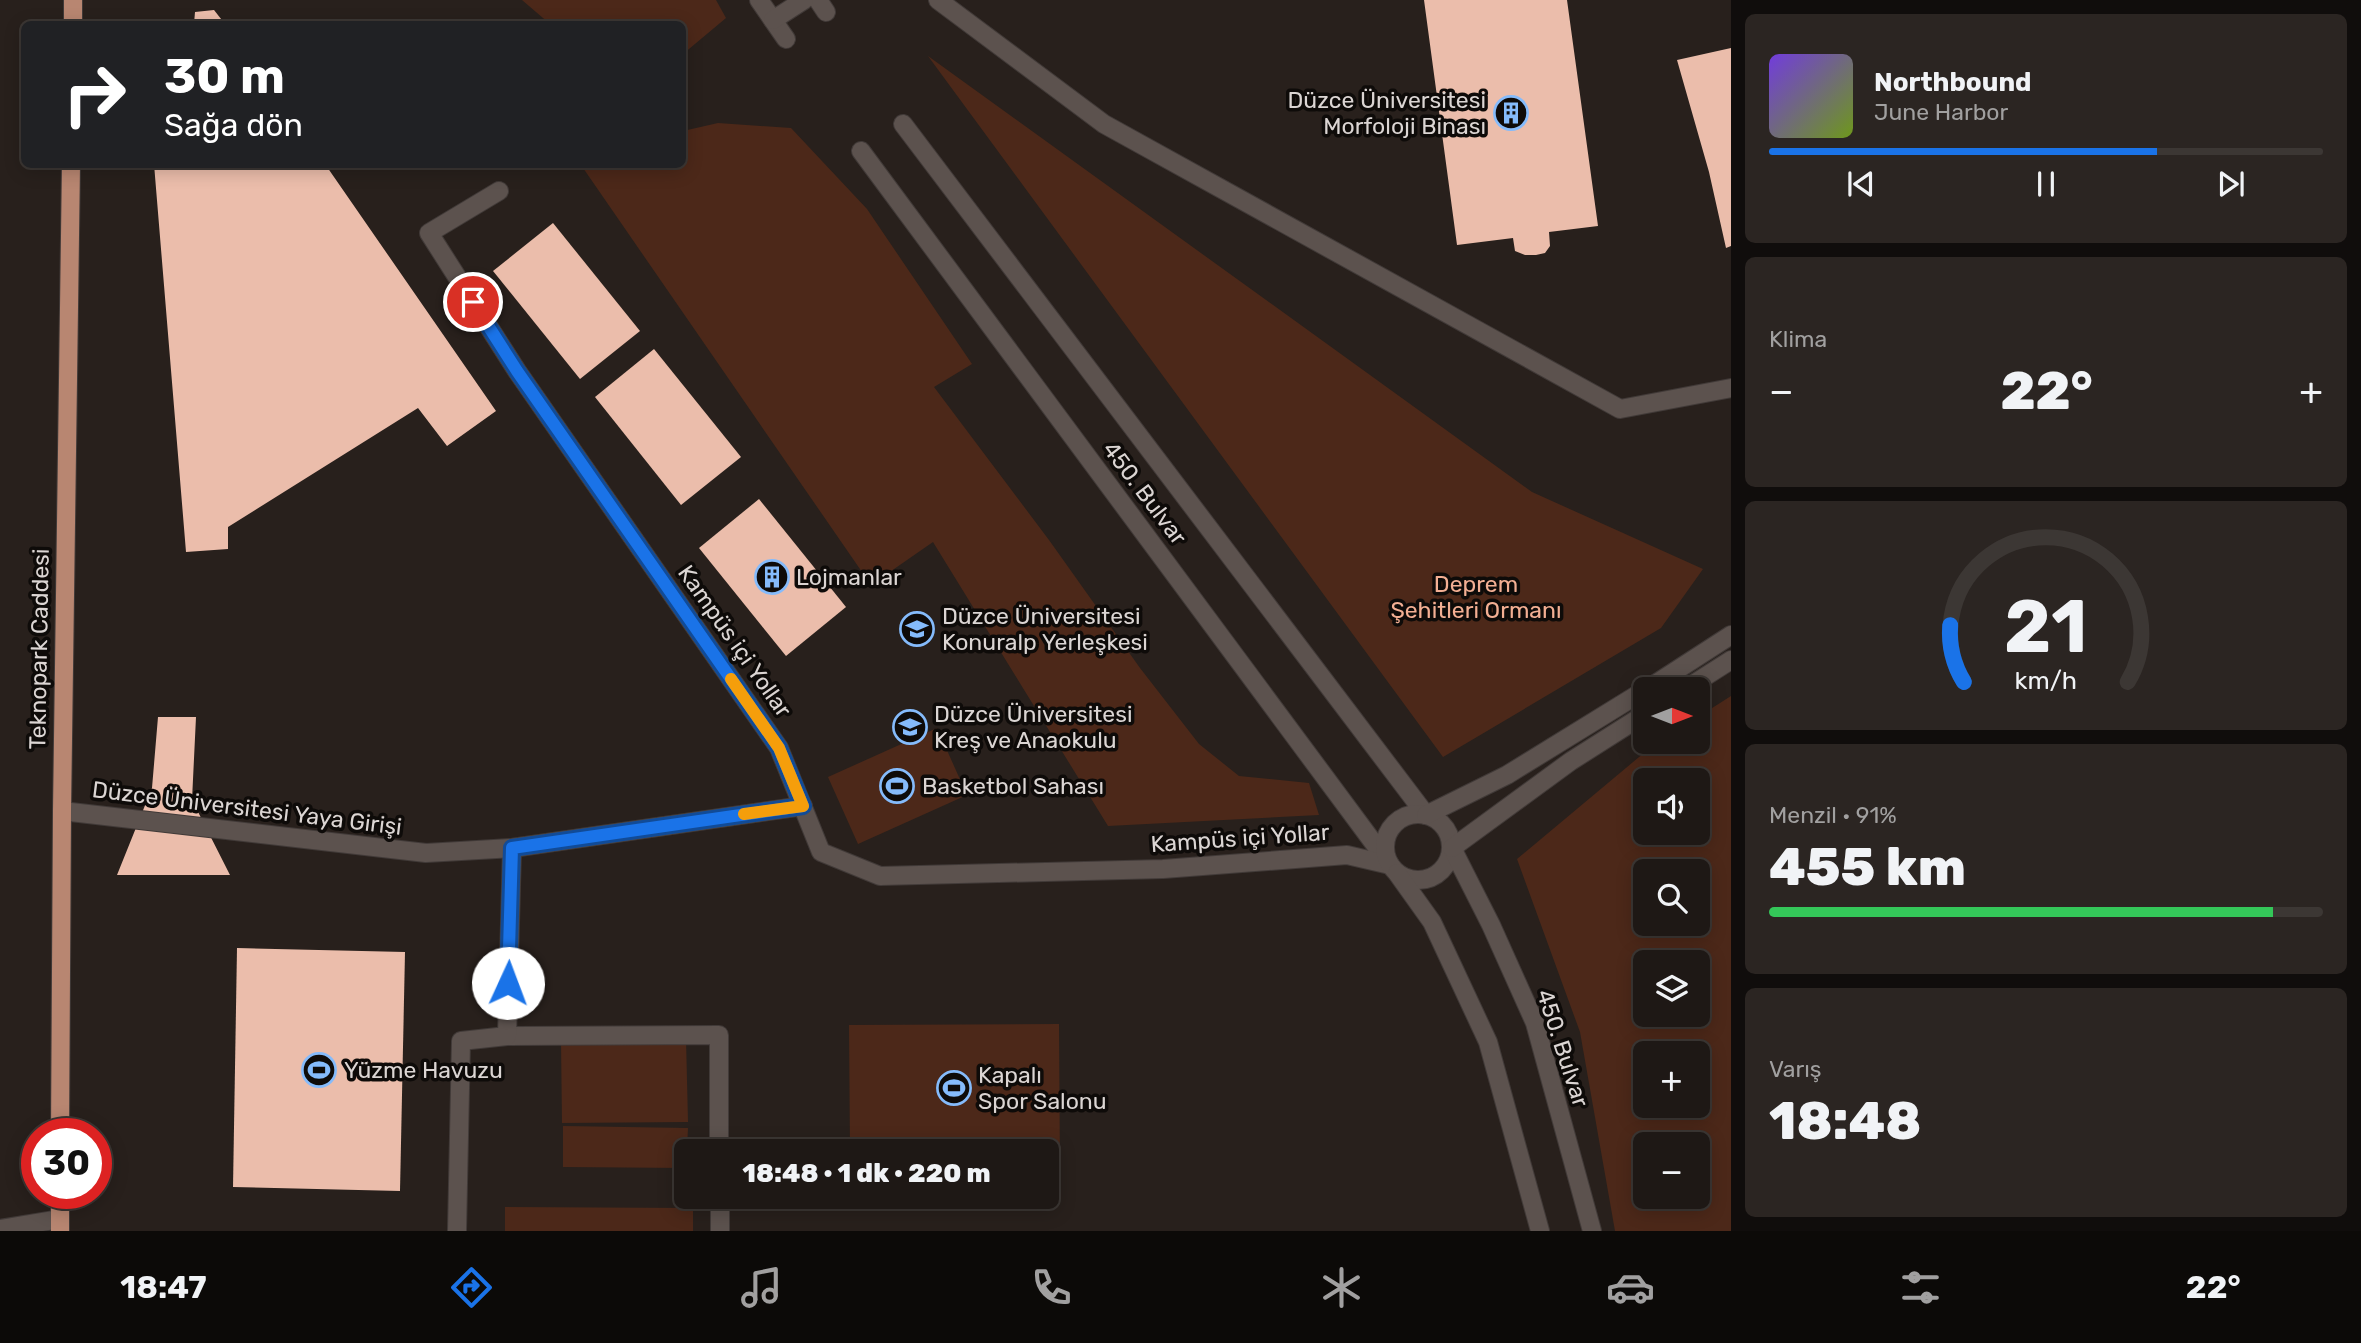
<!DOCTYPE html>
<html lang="tr">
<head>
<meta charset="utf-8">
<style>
	:root { --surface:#1e1815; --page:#2b2522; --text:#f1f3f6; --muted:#a1a0a0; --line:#3c3734; --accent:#1a73e8 }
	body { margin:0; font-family:Rubik,sans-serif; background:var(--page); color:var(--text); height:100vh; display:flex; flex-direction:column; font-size:26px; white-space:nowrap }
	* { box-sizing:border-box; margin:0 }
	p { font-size:23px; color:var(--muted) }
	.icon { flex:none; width:38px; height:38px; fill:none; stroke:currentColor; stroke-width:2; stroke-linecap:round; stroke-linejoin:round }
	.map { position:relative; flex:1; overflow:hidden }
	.details { display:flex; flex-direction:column; gap:14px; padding:14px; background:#100d0c; width:630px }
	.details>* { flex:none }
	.hud { position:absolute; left:21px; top:21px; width:665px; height:147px; border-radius:10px; box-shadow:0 4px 18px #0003,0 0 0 2px var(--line); background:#202124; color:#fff; overflow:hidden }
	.needle { width:46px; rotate:90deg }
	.tools { position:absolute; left:1633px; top:677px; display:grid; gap:14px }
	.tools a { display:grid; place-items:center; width:77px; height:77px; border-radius:10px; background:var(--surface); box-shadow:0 4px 18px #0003,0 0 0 2px var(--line); font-size:35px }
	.speed { position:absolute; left:21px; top:1118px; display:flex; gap:14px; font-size:35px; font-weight:700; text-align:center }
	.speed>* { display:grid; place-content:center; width:91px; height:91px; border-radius:50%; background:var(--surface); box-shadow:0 4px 18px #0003,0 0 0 2px var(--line); line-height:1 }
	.speed .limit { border:10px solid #d22; background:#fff; color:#111 }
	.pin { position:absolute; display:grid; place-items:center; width:60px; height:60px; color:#fff; margin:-30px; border:4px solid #fff; border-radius:50%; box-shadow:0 2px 7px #0007 }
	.me { position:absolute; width:77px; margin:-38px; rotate:2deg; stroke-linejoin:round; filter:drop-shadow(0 0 5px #0008) }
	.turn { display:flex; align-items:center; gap:24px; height:147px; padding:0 28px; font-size:32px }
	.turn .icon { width:91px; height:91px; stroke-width:2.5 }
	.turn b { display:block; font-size:49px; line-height:60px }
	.big { font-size:52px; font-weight:800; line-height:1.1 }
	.details .tile { flex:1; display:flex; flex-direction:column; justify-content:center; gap:10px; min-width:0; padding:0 24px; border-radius:10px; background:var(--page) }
	.details .dial { align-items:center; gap:0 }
	.dial svg { height:182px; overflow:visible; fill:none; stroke:var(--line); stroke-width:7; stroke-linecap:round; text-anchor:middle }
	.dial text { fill:var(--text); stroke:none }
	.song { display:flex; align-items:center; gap:21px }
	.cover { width:84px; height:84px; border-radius:10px; background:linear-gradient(135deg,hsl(260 70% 55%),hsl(80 70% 35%)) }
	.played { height:7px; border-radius:4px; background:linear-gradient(90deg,var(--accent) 70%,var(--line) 70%) }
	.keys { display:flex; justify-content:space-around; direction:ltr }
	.heat { display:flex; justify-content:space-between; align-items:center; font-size:38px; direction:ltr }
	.charge { height:10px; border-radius:5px; background:linear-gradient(90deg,#34c759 91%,var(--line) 0) }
	.trip { position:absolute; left:674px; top:1139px; width:385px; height:70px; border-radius:10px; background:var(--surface); box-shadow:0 4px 18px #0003,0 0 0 2px var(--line); font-weight:800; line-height:70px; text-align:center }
	.menu { display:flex; height:112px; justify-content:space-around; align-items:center; background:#0c0a08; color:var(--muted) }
	.menu .icon { width:49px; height:49px }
	.menu .selected { color:var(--accent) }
	.menu b { font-size:32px; color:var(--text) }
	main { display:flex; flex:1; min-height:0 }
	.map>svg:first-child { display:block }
	.green { fill:#4c2819; fill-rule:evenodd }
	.building { fill:#ebbdab }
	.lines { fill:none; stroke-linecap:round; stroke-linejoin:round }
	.minor-casing { stroke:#413a38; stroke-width:20 }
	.major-casing { stroke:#413a38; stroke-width:20 }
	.minor { stroke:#5c524e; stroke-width:18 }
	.major { stroke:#b88671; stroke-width:18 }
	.route-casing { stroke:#114b97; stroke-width:18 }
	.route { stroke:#1a73e8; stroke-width:12 }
	.slow { stroke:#f59e0b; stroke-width:12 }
	.labels { text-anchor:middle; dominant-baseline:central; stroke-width:7; stroke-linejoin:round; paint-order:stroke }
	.poi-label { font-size:23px; fill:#dbd5d3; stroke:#0e0b09; text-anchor:start }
	.street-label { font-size:23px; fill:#dbd5d3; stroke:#0e0b09 }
	.park-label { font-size:23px; fill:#f3af93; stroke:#0e0b09 }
</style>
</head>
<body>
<main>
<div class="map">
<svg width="1731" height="1231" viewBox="0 0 1731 1231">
	<rect width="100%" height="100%" fill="#28201c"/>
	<g class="green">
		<path d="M522,0H716L726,18L683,54L682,24H550Z"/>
		<path d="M928,56L1532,492L1703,569L1661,628L1443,757Z"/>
		<path d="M718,123L791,128L867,209L972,364L934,387L1049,540L1140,668L1199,744L1239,776L1309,783L1319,815L1108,826L933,542L871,585L581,165L682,164L683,131Z"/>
		<path d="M1731,696V1231H1615L1580,1032L1517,859L1657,742H1698V717ZM1645,780H1698V833H1645ZM1645,872H1698V924H1645ZM1698,962V1015H1645V962ZM1645,1054H1698V1106H1645ZM1645,1144H1698V1197H1645Z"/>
		<path d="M937,728L967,795L858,844L828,777Z"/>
		<path d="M1059,1024L1060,1172H1047L1046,1152L850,1151L849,1025Z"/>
		<path d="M686,1039L688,1122L562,1123L561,1040Z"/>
		<path d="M563,1126L688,1128L686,1168L563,1167Z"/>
		<path d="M505,1207L693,1208V1231H505Z"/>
	</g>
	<g class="building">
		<path d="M1424,0H1567L1598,226L1549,232L1550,246L1545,253L1536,255H1525L1515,251L1513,238L1457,245Z"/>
		<path d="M214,10L225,24H194L195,12Z"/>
		<path d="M1731,48V246L1726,248L1709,172L1677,60Z"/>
		<path d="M154,164H325L496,411L447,446L418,408L228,527V549L186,552Z"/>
		<path d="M553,223L640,331L580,379L493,271Z"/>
		<path d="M654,349L741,457L681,505L595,397Z"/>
		<path d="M759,499L846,607L786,656L699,548Z"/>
		<path d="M158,717H196L192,800L230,875H117L152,788Z"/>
		<path d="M237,948L405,952L400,1191L233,1187Z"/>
	</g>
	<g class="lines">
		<g class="minor-casing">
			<g id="minor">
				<path d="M759,0L786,39"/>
				<path d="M818,0L826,12"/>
				<path d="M938,0L1104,124L1620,409L1731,388"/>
				<path d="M773,20L804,0"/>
				<path d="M903,124L1426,815"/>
				<path d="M861,151L1390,865"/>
				<path d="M499,191L429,233L517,371L779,748L821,852L880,876L1163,869L1347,855L1390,865"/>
				<path d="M1646,690L1731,635"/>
				<path d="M1684,690L1731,660"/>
				<path d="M62,811L426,853L512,848L803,806"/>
				<circle cx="1418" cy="847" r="33"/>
				<path d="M1426,815L1507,775L1645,690"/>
				<path d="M1452,848L1491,925L1535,1023L1592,1231"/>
				<path d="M1452,848L1571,761L1645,714"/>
				<path d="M1397,873L1432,922L1488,1042L1540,1231"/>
				<path d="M507,1036L719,1035V1152"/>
				<path d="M720,1197V1231"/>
				<path d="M0,1229L60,1219"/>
				<path d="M457,1231L461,1041L507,1036L512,848"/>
			</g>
		</g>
		<g class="major-casing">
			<g id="major">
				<path d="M73,24V0"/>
				<path d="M60,1134L62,811L71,164"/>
				<path d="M60,1194V1231"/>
			</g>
		</g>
		<use href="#minor" class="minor"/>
		<use href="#major" class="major"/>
	</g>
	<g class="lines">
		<g class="route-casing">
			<path id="route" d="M473,302L517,371L779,748L803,806L512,848L508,983"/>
		</g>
		<use href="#route" class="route"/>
		<path class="slow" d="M731,679L779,748L803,806L744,814"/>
	</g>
	<defs>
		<g id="building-ring" transform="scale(1.75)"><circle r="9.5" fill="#0e0b09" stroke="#85bbfb" stroke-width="1.5"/><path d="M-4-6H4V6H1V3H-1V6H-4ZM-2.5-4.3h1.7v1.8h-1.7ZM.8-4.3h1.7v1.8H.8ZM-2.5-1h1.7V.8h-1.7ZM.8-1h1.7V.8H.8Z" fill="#85bbfb"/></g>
		<g id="university-ring" transform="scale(1.75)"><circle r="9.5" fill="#0e0b09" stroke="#85bbfb" stroke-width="1.5"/><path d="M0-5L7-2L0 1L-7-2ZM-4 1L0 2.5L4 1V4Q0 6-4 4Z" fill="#85bbfb"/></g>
		<g id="school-ring" transform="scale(1.75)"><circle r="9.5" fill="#0e0b09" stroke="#85bbfb" stroke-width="1.5"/><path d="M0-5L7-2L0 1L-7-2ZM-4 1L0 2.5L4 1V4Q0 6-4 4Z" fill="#85bbfb"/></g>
		<g id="stadium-ring" transform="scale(1.75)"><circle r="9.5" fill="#0e0b09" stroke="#85bbfb" stroke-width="1.5"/><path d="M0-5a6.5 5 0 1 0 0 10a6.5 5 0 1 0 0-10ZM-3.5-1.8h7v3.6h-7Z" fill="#85bbfb"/></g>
	</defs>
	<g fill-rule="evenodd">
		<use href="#building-ring" x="1511" y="113"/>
		<use href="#building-ring" x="772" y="577"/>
		<use href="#university-ring" x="917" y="629"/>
		<use href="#school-ring" x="910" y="727"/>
		<use href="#stadium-ring" x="897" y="786"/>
		<use href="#stadium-ring" x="319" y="1070"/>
		<use href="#stadium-ring" x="954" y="1088"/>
	</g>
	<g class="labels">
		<g class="poi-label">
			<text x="1486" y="100" text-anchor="end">Düzce Üniversitesi<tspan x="1486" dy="26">Morfoloji Binası</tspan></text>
			<text x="796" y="577">Lojmanlar</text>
			<text x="942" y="616">Düzce Üniversitesi<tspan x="942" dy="26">Konuralp Yerleşkesi</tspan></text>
			<text x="934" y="714">Düzce Üniversitesi<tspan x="934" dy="26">Kreş ve Anaokulu</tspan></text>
			<text x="922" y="786">Basketbol Sahası</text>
			<text x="344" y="1070">Yüzme Havuzu</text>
			<text x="978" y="1075">Kapalı<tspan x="978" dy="26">Spor Salonu</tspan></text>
		</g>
		<g class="street-label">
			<text transform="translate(1145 493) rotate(53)">450. Bulvar</text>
			<text transform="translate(735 641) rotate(55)">Kampüs içi Yollar</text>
			<text transform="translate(39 649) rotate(-89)">Teknopark Caddesi</text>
			<text transform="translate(247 808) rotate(7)">Düzce Üniversitesi Yaya Girişi</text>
			<text transform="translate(1240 838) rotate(-4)">Kampüs içi Yollar</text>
			<text transform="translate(1563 1048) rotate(72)">450. Bulvar</text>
		</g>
		<g class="park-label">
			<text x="1476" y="584">Deprem<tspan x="1476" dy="26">Şehitleri Ormanı</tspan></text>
		</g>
	</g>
</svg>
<div class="tools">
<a><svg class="needle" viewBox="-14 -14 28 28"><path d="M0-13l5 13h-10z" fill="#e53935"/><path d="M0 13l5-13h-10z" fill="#a1a0a0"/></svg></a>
<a><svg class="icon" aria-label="sound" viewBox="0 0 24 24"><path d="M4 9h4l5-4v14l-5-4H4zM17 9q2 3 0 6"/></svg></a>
<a><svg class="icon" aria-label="search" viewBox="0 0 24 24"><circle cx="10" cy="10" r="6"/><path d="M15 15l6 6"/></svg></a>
<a><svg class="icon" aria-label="layers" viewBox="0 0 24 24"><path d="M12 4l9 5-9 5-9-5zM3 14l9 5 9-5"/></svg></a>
<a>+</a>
<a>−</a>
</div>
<div class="speed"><div class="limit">30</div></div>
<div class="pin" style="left:473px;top:302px;background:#d93025"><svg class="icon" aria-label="arrive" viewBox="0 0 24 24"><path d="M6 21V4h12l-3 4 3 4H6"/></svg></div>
<svg class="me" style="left:508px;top:983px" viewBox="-20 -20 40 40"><circle r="19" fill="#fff"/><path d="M0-13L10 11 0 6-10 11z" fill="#1a73e8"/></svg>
<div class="trip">18:48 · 1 dk · 220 m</div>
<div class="hud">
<div class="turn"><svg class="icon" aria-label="right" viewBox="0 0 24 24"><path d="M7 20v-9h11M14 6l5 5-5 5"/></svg><div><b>30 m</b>Sağa dön</div></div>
</div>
</div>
<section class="details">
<div class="tile">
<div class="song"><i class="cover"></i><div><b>Northbound</b><p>June Harbor</p></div></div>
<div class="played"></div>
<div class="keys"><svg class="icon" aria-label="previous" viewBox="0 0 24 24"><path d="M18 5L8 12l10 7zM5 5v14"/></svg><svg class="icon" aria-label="pause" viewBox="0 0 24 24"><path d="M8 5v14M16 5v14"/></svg><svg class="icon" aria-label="next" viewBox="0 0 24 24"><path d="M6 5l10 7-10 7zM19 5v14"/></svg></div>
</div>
<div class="tile"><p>Klima</p>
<div class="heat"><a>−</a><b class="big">22°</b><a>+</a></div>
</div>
<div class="tile dial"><svg viewBox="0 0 100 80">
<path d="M14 69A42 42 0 1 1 86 69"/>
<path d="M14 69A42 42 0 0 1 8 44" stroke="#1a73e8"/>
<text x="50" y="56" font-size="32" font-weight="700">21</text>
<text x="50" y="72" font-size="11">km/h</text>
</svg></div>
<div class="tile"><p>Menzil · 91%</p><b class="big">455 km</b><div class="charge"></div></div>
<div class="tile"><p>Varış</p><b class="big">18:48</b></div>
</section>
</main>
<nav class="menu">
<b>18:47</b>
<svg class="icon selected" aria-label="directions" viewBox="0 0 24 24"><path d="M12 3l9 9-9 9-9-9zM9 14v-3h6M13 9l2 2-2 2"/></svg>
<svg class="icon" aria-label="music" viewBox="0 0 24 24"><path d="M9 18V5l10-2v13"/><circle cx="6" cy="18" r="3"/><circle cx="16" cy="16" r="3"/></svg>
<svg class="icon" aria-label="phone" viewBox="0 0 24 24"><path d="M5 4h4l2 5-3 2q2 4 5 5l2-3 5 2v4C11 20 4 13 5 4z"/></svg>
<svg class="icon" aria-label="climate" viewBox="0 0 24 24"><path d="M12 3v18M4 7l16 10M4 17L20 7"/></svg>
<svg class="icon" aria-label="car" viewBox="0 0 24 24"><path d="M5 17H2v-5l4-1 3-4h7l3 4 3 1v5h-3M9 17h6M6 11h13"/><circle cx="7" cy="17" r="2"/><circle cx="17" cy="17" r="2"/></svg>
<svg class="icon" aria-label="filters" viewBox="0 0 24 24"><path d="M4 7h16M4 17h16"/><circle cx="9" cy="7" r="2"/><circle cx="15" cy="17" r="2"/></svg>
<b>22°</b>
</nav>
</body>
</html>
